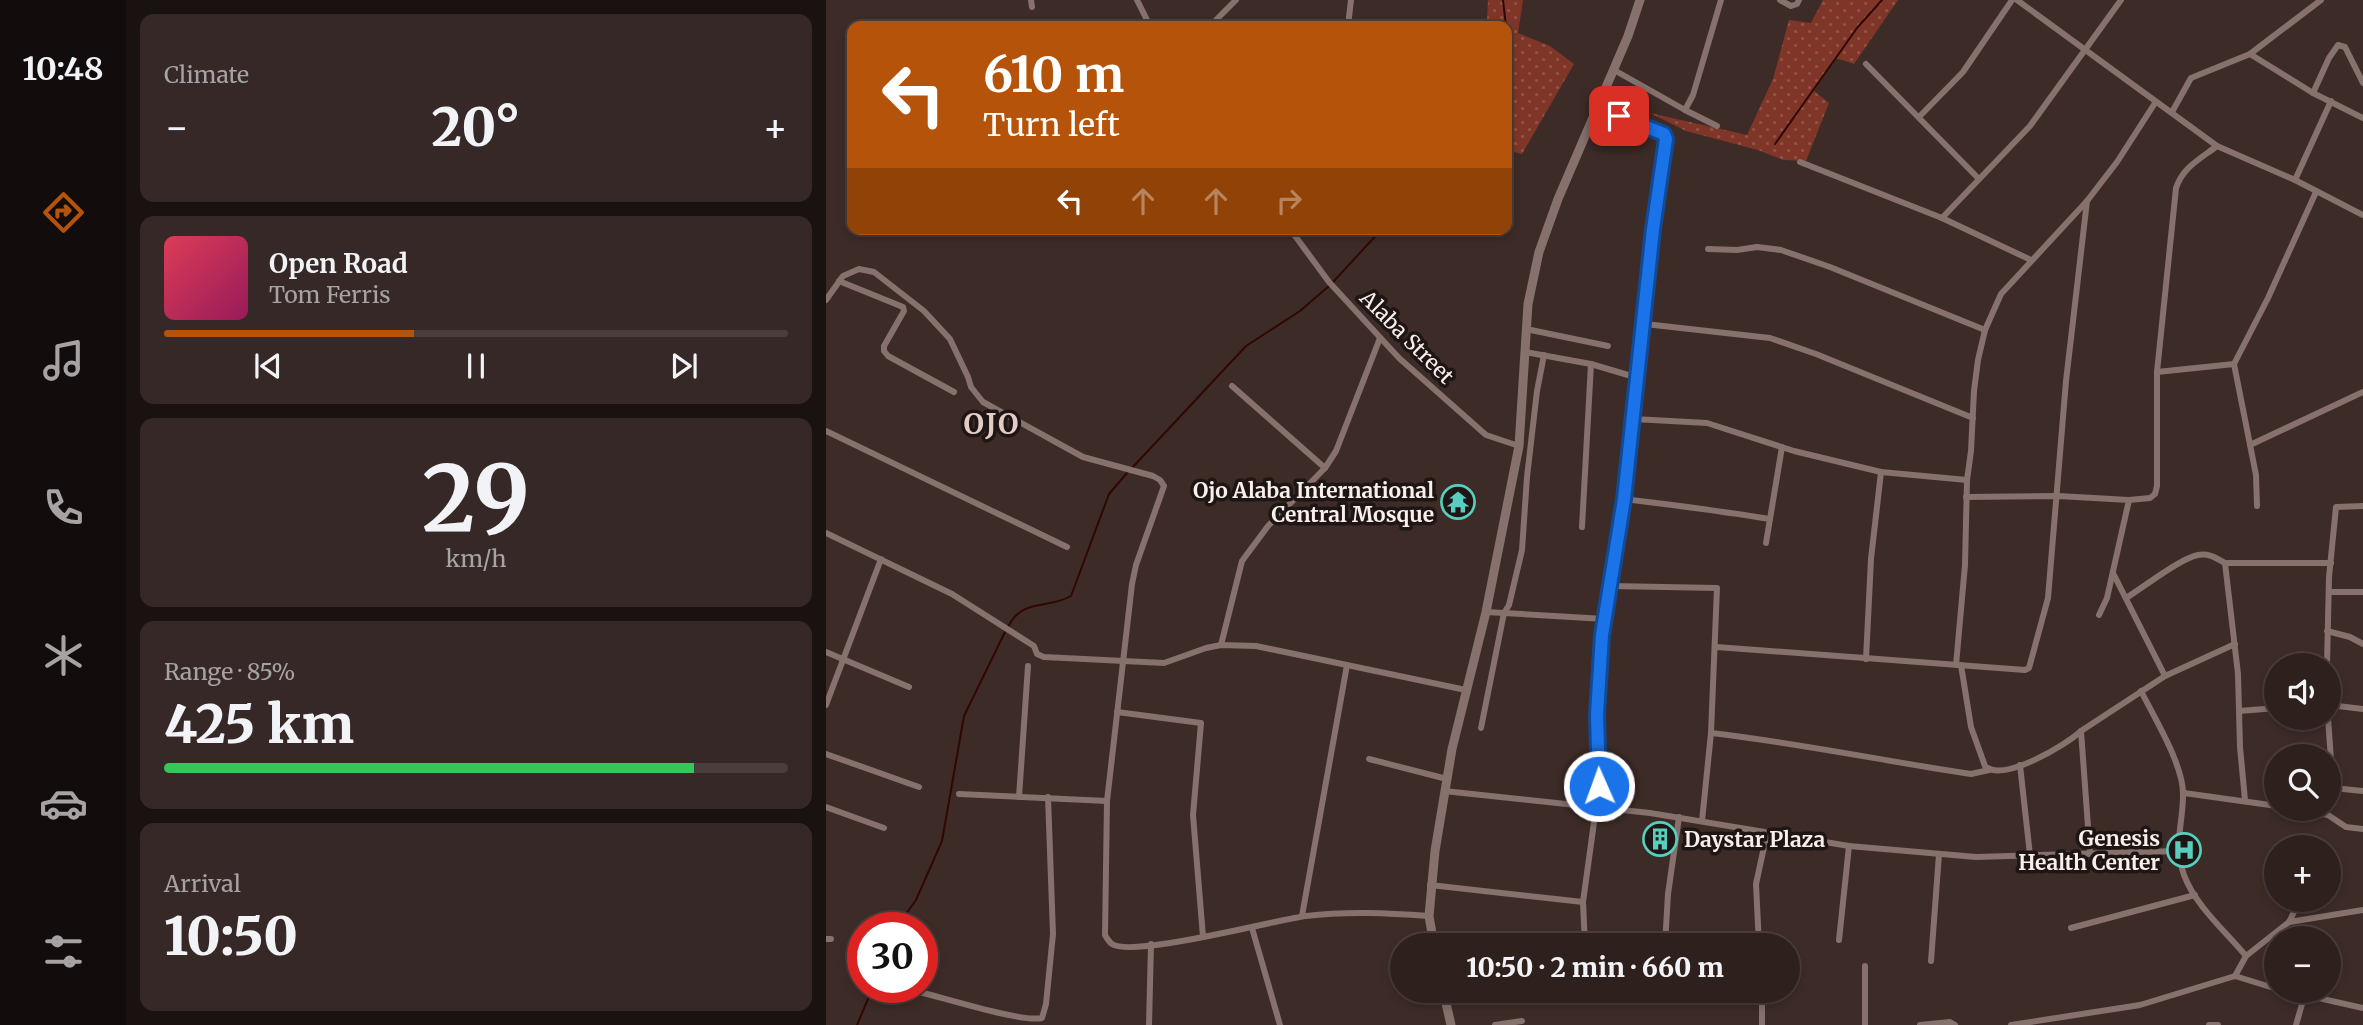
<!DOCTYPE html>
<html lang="en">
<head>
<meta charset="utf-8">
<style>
	:root { --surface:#2e201d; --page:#362826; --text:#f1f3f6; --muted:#a7a3a4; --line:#493e3b; --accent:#b45309 }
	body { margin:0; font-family:Merriweather,serif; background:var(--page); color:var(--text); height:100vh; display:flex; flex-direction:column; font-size:26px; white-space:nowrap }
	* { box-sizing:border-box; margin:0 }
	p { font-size:23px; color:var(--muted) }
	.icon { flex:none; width:38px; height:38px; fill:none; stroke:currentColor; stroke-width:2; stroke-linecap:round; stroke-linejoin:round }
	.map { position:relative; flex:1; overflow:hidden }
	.panel { display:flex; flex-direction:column; gap:14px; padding:14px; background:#191210; width:700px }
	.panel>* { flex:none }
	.banner { position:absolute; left:21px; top:21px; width:665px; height:214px; border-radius:14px; box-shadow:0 4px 10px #0003,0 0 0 2px var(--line); background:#b45309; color:#fff; overflow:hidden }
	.fabs { position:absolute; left:1438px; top:653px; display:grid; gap:14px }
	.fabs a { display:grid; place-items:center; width:77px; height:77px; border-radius:50%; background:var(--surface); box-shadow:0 4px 10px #0003,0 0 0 2px var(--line); font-size:35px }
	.speed { position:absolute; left:21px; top:912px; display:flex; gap:14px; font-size:35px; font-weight:700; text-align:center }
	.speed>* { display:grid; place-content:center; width:91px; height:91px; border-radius:50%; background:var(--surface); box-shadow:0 4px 10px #0003,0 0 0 2px var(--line); line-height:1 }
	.speed .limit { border:10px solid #d22; background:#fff; color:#111 }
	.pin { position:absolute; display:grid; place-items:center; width:60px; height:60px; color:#fff; margin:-30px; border-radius:14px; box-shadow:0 4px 10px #0006 }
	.me { position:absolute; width:77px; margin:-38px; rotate:358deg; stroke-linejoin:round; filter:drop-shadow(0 0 5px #0008) }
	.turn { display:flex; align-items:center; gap:24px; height:147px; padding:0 21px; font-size:32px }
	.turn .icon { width:91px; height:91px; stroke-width:2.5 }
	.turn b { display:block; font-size:49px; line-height:60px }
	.lanes { display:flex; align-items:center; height:66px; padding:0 21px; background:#0003; justify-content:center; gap:35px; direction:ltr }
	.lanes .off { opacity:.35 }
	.big { font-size:52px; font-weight:800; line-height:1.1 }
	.panel .card { flex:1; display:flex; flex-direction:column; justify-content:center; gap:10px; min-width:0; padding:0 24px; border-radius:14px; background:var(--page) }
	.panel .dial { align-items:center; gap:0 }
	.dial b { font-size:91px; line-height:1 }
	.song { display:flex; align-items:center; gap:21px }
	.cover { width:84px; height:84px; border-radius:10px; background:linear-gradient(135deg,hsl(350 70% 55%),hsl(330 70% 35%)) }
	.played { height:7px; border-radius:4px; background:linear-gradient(90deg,var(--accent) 40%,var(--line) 40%) }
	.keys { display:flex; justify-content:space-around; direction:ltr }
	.heat { display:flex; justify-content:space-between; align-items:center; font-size:38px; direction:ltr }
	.charge { height:10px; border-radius:5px; background:linear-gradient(90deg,#34c759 85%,var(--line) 0) }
	.trip { position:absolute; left:564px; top:933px; width:410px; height:70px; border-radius:35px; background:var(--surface); box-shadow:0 4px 10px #0003,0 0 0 2px var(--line); font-weight:800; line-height:70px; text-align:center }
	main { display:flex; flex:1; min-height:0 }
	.tab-bar { display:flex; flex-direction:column; width:126px; justify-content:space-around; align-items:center; background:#120d0c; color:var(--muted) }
	.tab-bar .icon { width:49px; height:49px }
	.tab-bar .current { color:var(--accent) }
	.tab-bar b { font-size:32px; color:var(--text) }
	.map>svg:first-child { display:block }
	.grass { fill:url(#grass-dots) }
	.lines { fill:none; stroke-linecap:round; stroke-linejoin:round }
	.stream { stroke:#310702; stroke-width:2 }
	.street { stroke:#86716c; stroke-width:6 }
	.secondary { stroke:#86716c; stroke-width:9 }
	.route-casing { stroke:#114b97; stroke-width:18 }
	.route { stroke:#1a73e8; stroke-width:12 }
	.labels { text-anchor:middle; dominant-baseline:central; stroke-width:7; stroke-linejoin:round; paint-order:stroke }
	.street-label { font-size:21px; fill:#fbefec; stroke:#1e1614 }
	.poi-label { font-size:21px; font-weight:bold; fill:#fbefec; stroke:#1e1614; text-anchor:end }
	.district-label { font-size:28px; font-weight:bold; letter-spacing:2px; fill:#e4ccc6; stroke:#1e1614 }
</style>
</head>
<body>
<main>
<nav class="tab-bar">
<b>10:48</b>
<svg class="icon current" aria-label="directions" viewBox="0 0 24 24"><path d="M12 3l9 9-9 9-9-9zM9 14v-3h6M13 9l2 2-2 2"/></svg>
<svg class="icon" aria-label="music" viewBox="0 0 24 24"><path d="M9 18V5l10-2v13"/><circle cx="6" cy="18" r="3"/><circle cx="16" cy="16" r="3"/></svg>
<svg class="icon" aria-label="phone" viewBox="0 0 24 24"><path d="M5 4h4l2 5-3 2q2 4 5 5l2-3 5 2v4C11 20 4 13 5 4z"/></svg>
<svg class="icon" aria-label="climate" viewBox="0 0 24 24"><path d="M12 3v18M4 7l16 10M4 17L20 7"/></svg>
<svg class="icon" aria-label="car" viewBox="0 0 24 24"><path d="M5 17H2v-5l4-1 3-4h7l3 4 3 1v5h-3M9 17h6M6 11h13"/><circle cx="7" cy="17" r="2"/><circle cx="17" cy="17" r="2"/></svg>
<svg class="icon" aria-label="filters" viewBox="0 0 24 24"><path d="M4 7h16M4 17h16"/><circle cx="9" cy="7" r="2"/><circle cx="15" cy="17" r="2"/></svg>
</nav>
<section class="panel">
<div class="card"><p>Climate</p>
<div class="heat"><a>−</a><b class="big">20°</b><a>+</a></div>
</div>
<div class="card">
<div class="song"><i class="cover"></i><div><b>Open Road</b><p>Tom Ferris</p></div></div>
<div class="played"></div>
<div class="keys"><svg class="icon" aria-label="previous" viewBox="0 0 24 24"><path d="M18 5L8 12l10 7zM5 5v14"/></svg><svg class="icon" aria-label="pause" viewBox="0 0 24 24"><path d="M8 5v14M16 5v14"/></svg><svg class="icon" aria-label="next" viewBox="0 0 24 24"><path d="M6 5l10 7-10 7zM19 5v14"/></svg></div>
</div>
<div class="card dial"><b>29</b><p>km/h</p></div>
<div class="card"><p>Range · 85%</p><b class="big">425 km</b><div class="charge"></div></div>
<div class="card"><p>Arrival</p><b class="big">10:50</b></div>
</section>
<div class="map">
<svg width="1537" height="1025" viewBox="0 0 1537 1025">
	<defs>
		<pattern id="grass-dots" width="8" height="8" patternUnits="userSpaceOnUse" patternTransform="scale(1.75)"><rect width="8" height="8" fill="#7f3628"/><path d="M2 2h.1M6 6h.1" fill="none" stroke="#925347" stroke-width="1.8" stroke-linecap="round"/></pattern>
	</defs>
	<rect width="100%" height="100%" fill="#3d2b27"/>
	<g class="grass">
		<path d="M662,0H697L692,33L724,46L748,64L696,154L681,150V26H665L661,21Z"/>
		<path d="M997,0H1072L1028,64L1010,58L988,91L1003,103L980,161L957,160L932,150L860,131L824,113L921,135L947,79L963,20L985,23Z"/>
	</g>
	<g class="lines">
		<g class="stream">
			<path d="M677,0L680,26"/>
			<path d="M681,29L683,46L681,52"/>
			<path d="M949,144L1031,28L1056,0"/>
			<path d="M507,282L556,229"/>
			<path d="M305,469L420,346L474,311L503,286"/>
			<path d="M182,627C196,598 220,610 245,596L283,494L301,473"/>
			<path d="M70,928L90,900L116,841L138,716L179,632"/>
			<path d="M31,1025L47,987"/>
		</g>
		<g class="street">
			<path d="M205,0L206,7"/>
			<path d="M311,0L324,26"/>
			<path d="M954,0L965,6L971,4L973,0"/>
			<path d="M1191,0L1391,146L1469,180L1537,215"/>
			<path d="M392,26L390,20L410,0"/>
			<path d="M522,26L525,0"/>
			<path d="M1424,54L1487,93L1537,118"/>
			<path d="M1040,64L1153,179"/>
			<path d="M788,70L859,110L891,126"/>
			<path d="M1487,93L1503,58L1512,45L1519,47L1537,83"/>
			<path d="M859,110L867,95L895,0"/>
			<path d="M1346,112L1365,78L1424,54L1495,0"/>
			<path d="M1093,117L1137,72L1186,0"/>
			<path d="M974,162L1116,218L1205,260"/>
			<path d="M1469,180L1505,101"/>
			<path d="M1116,218L1204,126L1295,0"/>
			<path d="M464,229L503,282L573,358L660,435L693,446"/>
			<path d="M882,249L911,250L931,247L955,250L1004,267L1159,330"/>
			<path d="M13,281L77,307L78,311L58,346V351L62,356L128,392"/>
			<path d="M0,300L17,276L33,269L48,272L98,311L124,339L142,377L145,387L157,402L257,457L327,476L334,480L338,486L310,565L306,584L281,801L279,935C280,937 284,943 286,944C307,958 448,920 480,916C521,911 562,913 603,916"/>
			<path d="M819,324L944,338L990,354L1147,418"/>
			<path d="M700,329L782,346"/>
			<path d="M699,352L765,364L812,378"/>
			<path d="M1331,372L1408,364"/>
			<path d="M406,386L499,468"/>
			<path d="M808,419L881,423L968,451L1055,472L1141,480"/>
			<path d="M0,431L241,547"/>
			<path d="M1424,445L1537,392"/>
			<path d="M1140,497L1232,496L1303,500L1324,498L1329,494L1331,486V372L1350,188C1357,167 1374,159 1391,146"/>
			<path d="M798,499C847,505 895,511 944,519"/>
			<path d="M1431,506L1430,475L1408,364L1442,298L1490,192"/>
			<path d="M756,527L765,364"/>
			<path d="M0,533L126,594L208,646L211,654L218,657L338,663L380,648L395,645L430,646L640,690"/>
			<path d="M940,543L956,447"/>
			<path d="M1399,563L1412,674L1414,747L1419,800"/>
			<path d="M1288,575L1339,676"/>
			<path d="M784,586L891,588L885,733L876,821"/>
			<path d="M1503,592H1537"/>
			<path d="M1300,598C1318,587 1353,559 1372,555C1383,553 1390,558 1399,563H1505"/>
			<path d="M660,612L779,619"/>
			<path d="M1273,615L1281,598L1303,500"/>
			<path d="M1501,631L1524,637L1537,644"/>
			<path d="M395,645L416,561L442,526L499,468L510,451L554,338"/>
			<path d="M890,647L1199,670L1203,668L1222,598L1240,381L1261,201"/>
			<path d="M0,652L83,687"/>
			<path d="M1040,659L1045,559L1055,472"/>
			<path d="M1130,665L1139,565L1141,480L1145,451L1148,391L1152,360L1159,330L1175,294L1261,201L1291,162L1329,103"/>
			<path d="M1135,665L1145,727L1159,766C1177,783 1240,745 1255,731L1339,676L1409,644"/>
			<path d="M1501,665L1503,577L1510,507L1537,506"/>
			<path d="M1315,691C1328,717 1358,766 1357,795C1357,825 1347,844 1358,875C1369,905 1399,931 1420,956"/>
			<path d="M0,705L55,559"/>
			<path d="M1503,705L1537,709"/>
			<path d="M1413,711L1451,708"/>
			<path d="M291,712L375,723L367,815L377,937"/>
			<path d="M1502,718L1507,788L1503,808"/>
			<path d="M655,728L678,613L683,605L696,550L701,477L711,391L718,355"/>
			<path d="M1255,731L1264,854"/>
			<path d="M885,733C972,743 1058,761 1145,774L1163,770"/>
			<path d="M0,754L93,787"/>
			<path d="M543,759L621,779"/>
			<path d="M1194,765L1204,855"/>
			<path d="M1507,788L1537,791"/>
			<path d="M618,791L824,813L1023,846L1150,857L1352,851"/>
			<path d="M1358,793L1451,806"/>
			<path d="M133,794L281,801"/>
			<path d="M193,797L202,666"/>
			<path d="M0,807L58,828"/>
			<path d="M1465,808L1502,815L1520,827L1537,829"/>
			<path d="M604,885L757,902"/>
			<path d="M476,916L521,665"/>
			<path d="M1463,922L1474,900"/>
			<path d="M426,928L454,1025"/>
			<path d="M1245,928L1369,895"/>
			<path d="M0,939H5"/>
			<path d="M1013,940L1023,846"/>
			<path d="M759,945L757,902L773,786L771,714L776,635L798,499L827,229L840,136L771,106"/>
			<path d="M839,945L842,894L853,817"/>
			<path d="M933,945L930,884L941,833"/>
			<path d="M1105,961L1113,854"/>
			<path d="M1409,976L1420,956L1463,922L1537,910"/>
			<path d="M82,989C109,995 195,1023 216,1018L220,1004L227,934L222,797"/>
			<path d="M936,990V1025"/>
			<path d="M1457,990L1537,1008"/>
			<path d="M838,994V990"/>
			<path d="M323,1025L325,944"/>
			<path d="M669,1025L696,1021"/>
			<path d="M1039,1025V966"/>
			<path d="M1094,1025L1124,1022L1129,1025"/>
			<path d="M1185,1025L1314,1005L1409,976L1451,989"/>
			<path d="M1383,1025H1392"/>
			<path d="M1470,1025L1478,997"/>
		</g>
		<g class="secondary">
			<path d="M608,945L603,916L609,851L626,749L660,612L693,446L702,304L713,252L732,199L802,36L814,0"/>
			<path d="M617,990L625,1025"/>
		</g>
	</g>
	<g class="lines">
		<g class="route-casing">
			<path id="route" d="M773,786L771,714L776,635L798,499L827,229L840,139L838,134L793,116"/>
		</g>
		<use href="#route" class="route"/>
	</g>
	<defs>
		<g id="temple-ring" transform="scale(1.75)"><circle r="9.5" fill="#1e1614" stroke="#59cebe" stroke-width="1.5"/><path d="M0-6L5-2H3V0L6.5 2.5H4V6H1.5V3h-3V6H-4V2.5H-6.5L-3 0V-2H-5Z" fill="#59cebe"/></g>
		<g id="building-ring" transform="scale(1.75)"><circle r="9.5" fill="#1e1614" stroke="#59cebe" stroke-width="1.5"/><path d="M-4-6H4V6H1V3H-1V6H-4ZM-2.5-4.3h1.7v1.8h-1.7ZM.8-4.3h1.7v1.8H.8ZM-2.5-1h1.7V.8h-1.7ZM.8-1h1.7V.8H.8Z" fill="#59cebe"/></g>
		<g id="hospital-ring" transform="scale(1.75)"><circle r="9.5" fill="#1e1614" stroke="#59cebe" stroke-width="1.5"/><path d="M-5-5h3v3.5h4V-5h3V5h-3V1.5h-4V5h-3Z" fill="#59cebe"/></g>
	</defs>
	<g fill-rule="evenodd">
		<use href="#temple-ring" x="632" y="502"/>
		<use href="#building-ring" x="834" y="839"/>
		<use href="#hospital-ring" x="1358" y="850"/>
	</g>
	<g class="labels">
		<g class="street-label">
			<text transform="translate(581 337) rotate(45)">Alaba Street</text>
		</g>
		<g class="poi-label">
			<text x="608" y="490">Ojo Alaba International<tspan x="608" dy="24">Central Mosque</tspan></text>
			<text x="1334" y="838">Genesis<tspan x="1334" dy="24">Health Center</tspan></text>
			<text x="858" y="839" text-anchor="start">Daystar Plaza</text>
		</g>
		<g class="district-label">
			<text x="166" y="424">OJO</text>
		</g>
	</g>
</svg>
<div class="fabs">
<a><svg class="icon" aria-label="sound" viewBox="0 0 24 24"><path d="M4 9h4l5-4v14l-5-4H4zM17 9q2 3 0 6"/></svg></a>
<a><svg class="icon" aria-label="search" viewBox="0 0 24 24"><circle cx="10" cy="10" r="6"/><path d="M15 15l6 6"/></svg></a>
<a>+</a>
<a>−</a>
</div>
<div class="speed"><div class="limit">30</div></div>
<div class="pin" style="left:793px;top:116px;background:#d93025"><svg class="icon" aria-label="arrive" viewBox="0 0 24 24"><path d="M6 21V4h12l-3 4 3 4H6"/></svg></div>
<svg class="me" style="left:773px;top:786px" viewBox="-20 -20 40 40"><circle r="17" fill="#1a73e8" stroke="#fff" stroke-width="3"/><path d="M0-11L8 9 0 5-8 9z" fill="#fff"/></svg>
<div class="trip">10:50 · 2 min · 660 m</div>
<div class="banner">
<div class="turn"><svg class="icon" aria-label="left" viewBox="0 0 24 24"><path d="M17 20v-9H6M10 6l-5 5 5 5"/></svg><div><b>610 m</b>Turn left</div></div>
<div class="lanes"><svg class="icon" aria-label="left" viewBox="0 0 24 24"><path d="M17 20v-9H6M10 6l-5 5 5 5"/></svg><svg class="icon off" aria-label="ahead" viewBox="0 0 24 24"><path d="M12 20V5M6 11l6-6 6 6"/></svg><svg class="icon off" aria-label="ahead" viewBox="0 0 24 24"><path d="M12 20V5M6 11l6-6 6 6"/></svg><svg class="icon off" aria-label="right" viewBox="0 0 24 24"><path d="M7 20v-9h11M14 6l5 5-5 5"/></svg></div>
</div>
</div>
</main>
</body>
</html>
